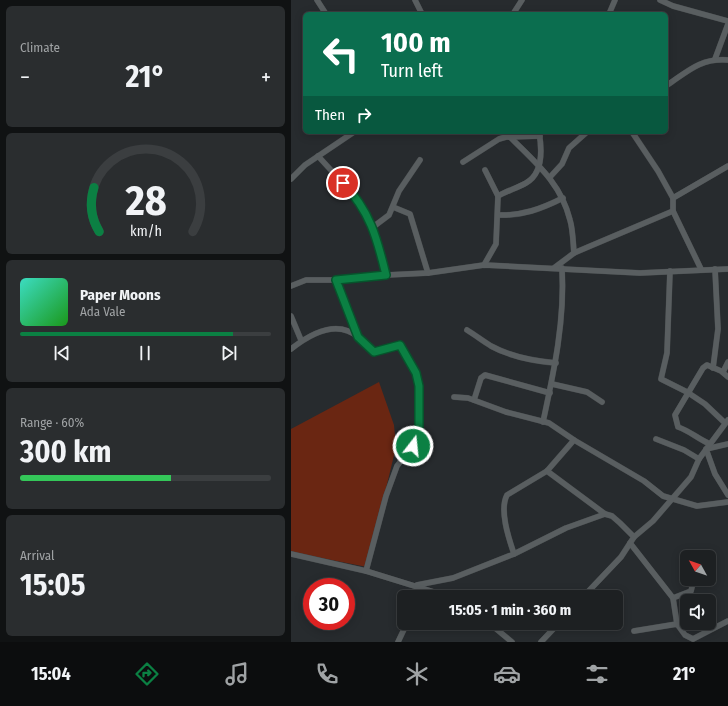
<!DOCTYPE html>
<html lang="en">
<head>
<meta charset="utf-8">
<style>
	:root { --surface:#1d2022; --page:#2a2d2f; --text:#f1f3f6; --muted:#a0a3a5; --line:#3b3e40; --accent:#0b8043 }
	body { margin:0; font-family:"Fira Sans Condensed",sans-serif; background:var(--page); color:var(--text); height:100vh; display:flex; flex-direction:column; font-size:15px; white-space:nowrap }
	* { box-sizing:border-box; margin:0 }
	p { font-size:13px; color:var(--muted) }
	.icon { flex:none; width:22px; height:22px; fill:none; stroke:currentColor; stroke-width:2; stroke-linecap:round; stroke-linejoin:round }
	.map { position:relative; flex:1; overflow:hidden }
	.drawer { display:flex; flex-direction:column; gap:6px; padding:6px; background:#101213; width:291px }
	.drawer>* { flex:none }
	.hud { position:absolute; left:12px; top:12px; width:365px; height:122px; border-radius:6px; box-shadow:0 2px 10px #0003,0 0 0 1px var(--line); background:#0b6e4f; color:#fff; overflow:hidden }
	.needle { width:26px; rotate:310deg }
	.fabs { position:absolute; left:389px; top:550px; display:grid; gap:8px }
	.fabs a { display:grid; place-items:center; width:36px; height:36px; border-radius:6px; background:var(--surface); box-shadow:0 2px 10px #0003,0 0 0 1px var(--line); font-size:20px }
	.speed { position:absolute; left:12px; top:578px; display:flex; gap:8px; font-size:20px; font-weight:700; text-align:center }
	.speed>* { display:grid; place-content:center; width:52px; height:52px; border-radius:50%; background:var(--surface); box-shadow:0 2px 10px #0003,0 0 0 1px var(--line); line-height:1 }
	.speed .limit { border:6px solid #d22; background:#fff; color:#111 }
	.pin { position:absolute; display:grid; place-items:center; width:34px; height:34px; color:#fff; margin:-17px; border:2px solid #fff; border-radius:50%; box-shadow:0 1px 4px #0007 }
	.me { position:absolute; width:44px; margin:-22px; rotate:16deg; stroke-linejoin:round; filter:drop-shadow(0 0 3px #0008) }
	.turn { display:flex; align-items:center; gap:14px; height:84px; padding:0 12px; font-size:18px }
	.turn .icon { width:52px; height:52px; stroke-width:2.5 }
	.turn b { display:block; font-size:28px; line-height:34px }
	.then { display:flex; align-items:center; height:38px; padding:0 12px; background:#0003; gap:8px; font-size:15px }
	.big { font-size:30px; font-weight:700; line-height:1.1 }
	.drawer .tile { flex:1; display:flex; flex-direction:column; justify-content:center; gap:6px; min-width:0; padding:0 14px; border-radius:6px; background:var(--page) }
	.drawer .dial { align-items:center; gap:0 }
	.dial svg { height:104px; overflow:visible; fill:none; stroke:var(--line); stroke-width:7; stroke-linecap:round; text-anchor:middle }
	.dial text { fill:var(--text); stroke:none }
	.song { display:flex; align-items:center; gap:12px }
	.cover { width:48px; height:48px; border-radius:6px; background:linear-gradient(135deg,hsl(170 70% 55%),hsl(120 70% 35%)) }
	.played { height:4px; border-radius:2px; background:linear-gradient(90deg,var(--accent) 85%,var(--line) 85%) }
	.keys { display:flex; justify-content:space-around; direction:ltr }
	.heat { display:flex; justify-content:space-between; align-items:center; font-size:22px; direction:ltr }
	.charge { height:6px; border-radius:3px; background:linear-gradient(90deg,#34c759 60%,var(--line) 0) }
	.trip { position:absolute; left:106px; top:590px; width:226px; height:40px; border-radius:6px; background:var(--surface); box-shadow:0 2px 10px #0003,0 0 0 1px var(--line); font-weight:700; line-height:40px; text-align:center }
	.menu { display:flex; height:64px; justify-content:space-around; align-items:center; background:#0c0d0e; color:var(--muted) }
	.menu .icon { width:28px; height:28px }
	.menu .on { color:var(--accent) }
	.menu b { font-size:18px; color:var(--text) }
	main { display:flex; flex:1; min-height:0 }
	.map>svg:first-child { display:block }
	.green { fill:#6a2612 }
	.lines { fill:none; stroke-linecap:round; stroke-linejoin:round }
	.minor-casing { stroke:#424648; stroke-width:6 }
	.minor { stroke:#595e60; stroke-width:5.5 }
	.route-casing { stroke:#07532c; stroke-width:10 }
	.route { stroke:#0b8043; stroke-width:7 }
</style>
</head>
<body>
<main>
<section class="drawer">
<div class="tile"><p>Climate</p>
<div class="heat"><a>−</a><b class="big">21°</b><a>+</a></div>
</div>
<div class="tile dial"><svg viewBox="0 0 100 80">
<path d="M14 69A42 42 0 1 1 86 69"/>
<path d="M14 69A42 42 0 0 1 10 35" stroke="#0b8043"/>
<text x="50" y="56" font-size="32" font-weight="700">28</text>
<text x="50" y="72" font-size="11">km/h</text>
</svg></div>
<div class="tile">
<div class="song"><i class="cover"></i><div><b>Paper Moons</b><p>Ada Vale</p></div></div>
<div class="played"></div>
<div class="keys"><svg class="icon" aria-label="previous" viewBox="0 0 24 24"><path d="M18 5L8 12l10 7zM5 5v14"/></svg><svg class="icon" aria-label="pause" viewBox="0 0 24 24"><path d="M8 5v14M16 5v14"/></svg><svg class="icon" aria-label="next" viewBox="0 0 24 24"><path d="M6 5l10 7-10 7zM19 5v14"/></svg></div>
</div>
<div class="tile"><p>Range · 60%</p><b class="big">300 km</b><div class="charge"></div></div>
<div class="tile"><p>Arrival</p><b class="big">15:05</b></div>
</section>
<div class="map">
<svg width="437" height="642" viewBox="0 0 437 642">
	<rect width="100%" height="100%" fill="#272b2e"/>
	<path class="green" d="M88,382L103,425L105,447L76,567L0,552V429Z"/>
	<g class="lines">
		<g class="minor-casing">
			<g id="minor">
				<path d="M26,0L35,14"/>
				<path d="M124,0L131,14"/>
				<path d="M369,0L382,6L437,21"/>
				<path d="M222,14L231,0"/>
				<path d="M318,14L324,0"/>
				<path d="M424,59L437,24"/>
				<path d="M375,86C397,71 409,58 437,60"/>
				<path d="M341,132L367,171L382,198"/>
				<path d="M219,137C244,162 270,183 279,220C282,230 282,242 283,253"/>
				<path d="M27,156L60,192L82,227L95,275"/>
				<path d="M172,162L208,139L215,137L249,136"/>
				<path d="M259,177L271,164L278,148L296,132"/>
				<path d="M0,179L14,165L63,132"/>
				<path d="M207,196C216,191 226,188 235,183C253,173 251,149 248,132"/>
				<path d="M102,207L119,214L137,273"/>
				<path d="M207,215C231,216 250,209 272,198"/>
				<path d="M82,227L98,215L108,191L129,160"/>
				<path d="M193,265L205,244L207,196L194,170"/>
				<path d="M263,268L283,253L297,247L382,211"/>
				<path d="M410,269L382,211V198L437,166"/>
				<path d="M379,271L376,353L370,379L396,392L414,404L434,423"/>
				<path d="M45,280L67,337"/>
				<path d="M0,286L15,280H45L75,276L137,273L193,265L349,273L437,269"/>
				<path d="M0,316L10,340"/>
				<path d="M176,330C184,335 192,341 200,346C220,357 242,361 265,363"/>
				<path d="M0,349C19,334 46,319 67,337C73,342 77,348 83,353L109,345L125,373L128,386V427L122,446L106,466L95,496L75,571"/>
				<path d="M422,368L427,329L424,269"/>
				<path d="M432,372L437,362"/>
				<path d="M261,384L296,392L311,402"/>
				<path d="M183,400L190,378L194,375L259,393"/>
				<path d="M252,422C263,371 274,321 271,268"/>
				<path d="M365,439L393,450L408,459"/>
				<path d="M283,440L353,481L372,496L406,506L437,502"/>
				<path d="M419,444C407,439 399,431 387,427L384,415L412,368L416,365L430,371L437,377"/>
				<path d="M437,444L415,449L424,474L437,495"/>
				<path d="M256,471L314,514"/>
				<path d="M339,543L382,598L386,624"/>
				<path d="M0,554L75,571L159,597"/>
				<path d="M223,554L275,528L314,514L321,516L329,523L343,537"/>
				<path d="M126,585L162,578L223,554C218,539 208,510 216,495L256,471L283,440L258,423L215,412L177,398L163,397"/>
				<path d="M129,597L131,588"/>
				<path d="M292,597L330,557L343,537L362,521L400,477L408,459L437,420"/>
				<path d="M382,598L400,591L403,579"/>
				<path d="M198,623L221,642"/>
				<path d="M343,631L386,624L394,635L402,639L437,621"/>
				<path d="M107,642L116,623"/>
				<path d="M250,642L268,623"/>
			</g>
		</g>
		<use href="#minor" class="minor"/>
	</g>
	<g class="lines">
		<g class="route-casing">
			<path id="route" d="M52,183C79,211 86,238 95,275L45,280L67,337L83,352L109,345L125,373L128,386V427L122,446"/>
		</g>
		<use href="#route" class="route"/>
	</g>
</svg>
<div class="fabs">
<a><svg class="needle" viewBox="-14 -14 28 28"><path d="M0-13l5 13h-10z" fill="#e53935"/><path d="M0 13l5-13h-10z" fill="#a0a3a5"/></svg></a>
<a><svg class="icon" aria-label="sound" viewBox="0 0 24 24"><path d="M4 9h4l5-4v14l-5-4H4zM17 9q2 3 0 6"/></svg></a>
</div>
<div class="speed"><div class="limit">30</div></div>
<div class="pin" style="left:52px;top:183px;background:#d93025"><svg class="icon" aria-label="arrive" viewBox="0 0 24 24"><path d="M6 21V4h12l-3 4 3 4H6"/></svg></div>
<svg class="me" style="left:122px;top:446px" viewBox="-20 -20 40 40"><circle r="17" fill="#0b8043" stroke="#fff" stroke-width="3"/><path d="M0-11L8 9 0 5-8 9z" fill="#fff"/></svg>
<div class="trip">15:05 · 1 min · 360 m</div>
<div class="hud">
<div class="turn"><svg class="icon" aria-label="left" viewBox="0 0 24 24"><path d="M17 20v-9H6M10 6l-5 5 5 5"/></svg><div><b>100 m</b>Turn left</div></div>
<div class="then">Then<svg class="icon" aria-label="right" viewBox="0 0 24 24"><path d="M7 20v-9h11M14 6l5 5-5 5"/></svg></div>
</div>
</div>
</main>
<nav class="menu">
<b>15:04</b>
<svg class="icon on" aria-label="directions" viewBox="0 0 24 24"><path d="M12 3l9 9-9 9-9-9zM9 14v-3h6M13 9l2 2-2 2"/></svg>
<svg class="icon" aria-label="music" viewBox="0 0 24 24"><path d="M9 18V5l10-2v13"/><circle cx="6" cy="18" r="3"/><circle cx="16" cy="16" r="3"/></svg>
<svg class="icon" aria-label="phone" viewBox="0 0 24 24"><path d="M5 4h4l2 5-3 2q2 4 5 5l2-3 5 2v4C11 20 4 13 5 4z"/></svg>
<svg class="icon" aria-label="climate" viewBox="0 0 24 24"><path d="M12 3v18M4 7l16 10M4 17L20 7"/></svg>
<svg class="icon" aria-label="car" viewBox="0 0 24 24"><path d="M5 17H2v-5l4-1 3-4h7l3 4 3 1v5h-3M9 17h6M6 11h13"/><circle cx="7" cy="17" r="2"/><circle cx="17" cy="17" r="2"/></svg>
<svg class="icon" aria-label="filters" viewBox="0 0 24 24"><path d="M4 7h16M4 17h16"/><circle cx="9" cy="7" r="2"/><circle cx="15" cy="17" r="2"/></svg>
<b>21°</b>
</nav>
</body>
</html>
